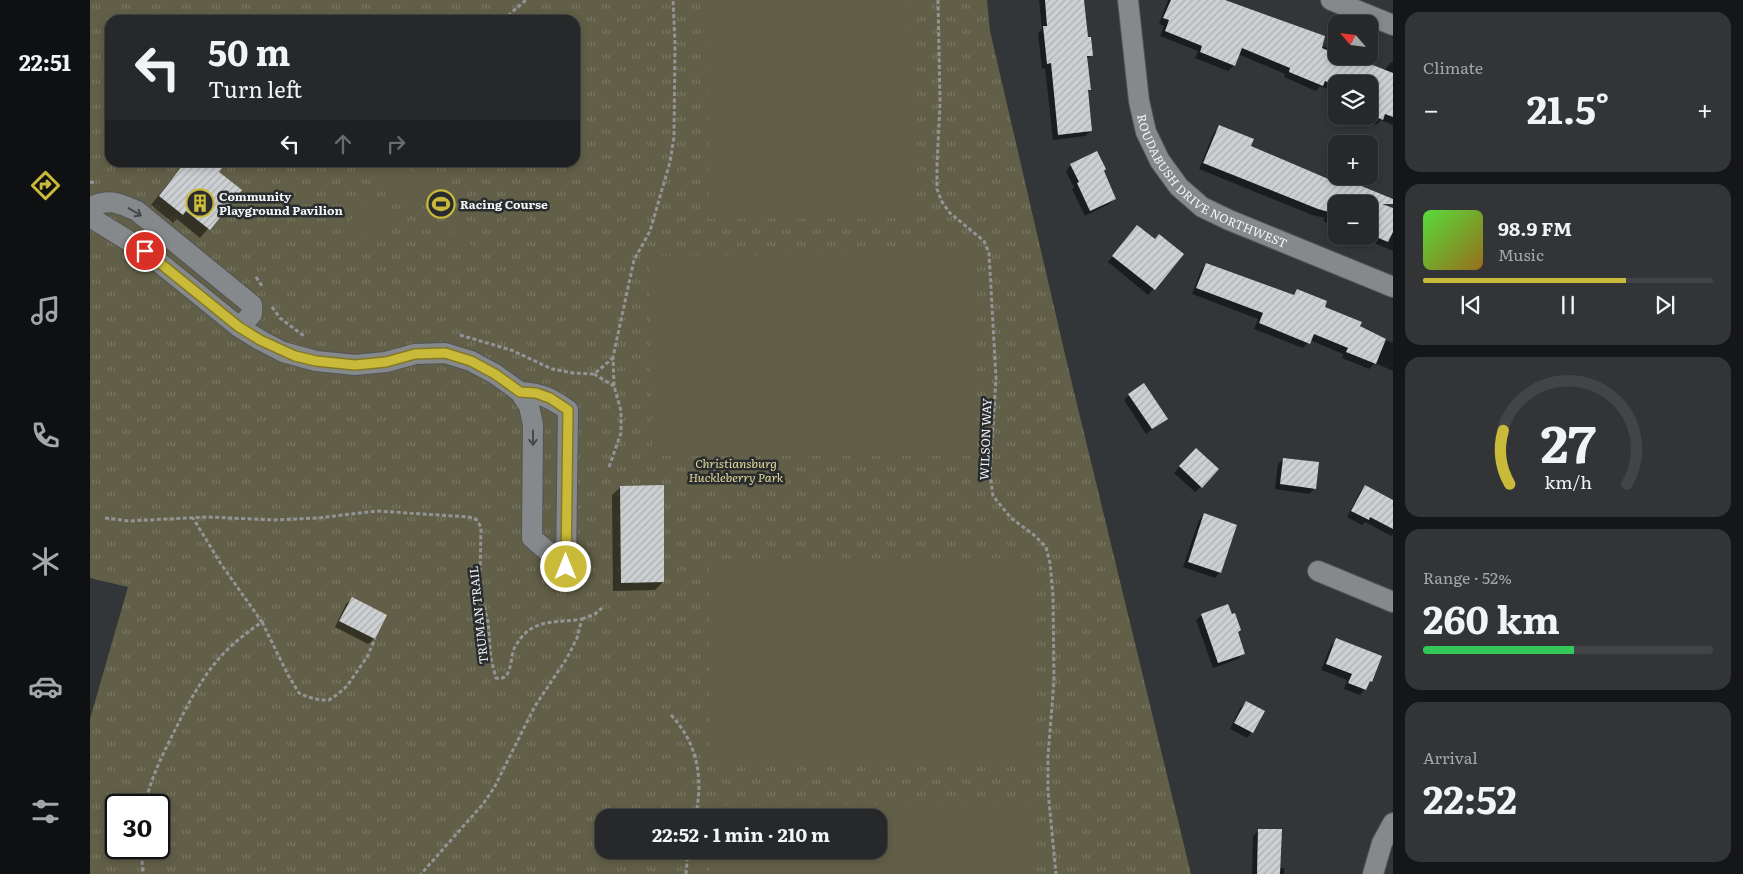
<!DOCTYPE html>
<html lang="en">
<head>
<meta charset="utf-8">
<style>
	:root { --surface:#26282a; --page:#323436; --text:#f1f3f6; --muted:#a4a6a8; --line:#424447; --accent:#caba39 }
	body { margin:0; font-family:Literata,serif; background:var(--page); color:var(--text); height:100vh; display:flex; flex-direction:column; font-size:19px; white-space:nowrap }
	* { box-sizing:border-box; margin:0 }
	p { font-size:16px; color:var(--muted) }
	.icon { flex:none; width:28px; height:28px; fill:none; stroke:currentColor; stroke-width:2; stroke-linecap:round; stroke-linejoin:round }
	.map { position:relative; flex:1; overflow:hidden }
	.details { display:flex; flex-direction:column; gap:12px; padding:12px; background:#151617; width:350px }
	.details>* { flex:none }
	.hud { position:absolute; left:15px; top:15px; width:475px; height:152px; border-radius:15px; box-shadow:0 2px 8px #0003,0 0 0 1px var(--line); background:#26282a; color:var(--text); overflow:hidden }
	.needle { width:32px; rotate:298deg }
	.tools { position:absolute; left:1238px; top:15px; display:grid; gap:10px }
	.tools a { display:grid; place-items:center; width:50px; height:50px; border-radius:10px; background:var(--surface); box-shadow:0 2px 8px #0003,0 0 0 1px var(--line); font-size:25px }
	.speed { position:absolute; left:15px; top:794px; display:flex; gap:10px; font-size:25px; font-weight:700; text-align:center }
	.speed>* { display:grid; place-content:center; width:65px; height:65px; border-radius:50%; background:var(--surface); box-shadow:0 2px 8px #0003,0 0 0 1px var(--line); line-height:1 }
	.speed .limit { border:2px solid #111; border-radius:8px; background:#fff; color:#111 }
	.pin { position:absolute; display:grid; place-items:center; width:42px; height:42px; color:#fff; margin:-21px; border:2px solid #fff; border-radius:50%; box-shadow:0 1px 5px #0007 }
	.me { position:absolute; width:55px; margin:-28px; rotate:0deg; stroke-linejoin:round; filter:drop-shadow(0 0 4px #0008) }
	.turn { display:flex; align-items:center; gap:18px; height:105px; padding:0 20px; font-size:22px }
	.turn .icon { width:65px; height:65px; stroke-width:2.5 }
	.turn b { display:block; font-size:35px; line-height:42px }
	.lanes { display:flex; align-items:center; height:48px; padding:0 20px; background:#0003; justify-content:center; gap:25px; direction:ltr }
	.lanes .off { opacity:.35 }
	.big { font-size:38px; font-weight:700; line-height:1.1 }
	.details .widget { flex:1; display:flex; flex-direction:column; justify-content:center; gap:8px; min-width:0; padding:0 18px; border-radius:15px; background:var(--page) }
	.details .dial { align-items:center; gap:0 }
	.dial svg { height:130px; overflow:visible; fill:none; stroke:var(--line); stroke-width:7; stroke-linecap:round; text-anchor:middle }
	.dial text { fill:var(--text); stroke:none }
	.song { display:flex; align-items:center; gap:15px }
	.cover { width:60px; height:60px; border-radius:8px; background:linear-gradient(135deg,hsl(110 70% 55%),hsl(40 70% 35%)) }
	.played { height:5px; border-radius:2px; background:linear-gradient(90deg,var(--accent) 70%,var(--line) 70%) }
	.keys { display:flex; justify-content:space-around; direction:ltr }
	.heat { display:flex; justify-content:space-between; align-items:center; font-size:28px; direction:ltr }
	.charge { height:8px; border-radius:4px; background:linear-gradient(90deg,#34c759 52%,var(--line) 0) }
	.trip { position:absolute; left:505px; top:809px; width:292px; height:50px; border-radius:15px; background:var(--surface); box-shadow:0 2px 8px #0003,0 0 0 1px var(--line); font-weight:700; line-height:50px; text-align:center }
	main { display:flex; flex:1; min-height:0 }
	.dock { display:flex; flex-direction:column; width:90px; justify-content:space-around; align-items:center; background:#0f1011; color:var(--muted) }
	.dock .icon { width:35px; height:35px }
	.dock .active { color:var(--accent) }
	.dock b { font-size:22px; color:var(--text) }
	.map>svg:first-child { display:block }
	.park { fill:url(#park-tufts); fill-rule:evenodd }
	.garden { fill:#615f47 }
	.shadow { fill:#0007 }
	.building { fill:url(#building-hatch) }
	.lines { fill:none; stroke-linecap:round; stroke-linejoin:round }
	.minor-casing { stroke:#535557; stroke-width:22 }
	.path { stroke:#929496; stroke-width:3; stroke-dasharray:4 2.5; stroke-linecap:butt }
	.minor { stroke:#86898c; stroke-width:20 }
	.oneway { stroke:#45484a }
	.route-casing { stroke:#837925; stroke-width:12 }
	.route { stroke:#caba39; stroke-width:9 }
	.labels { text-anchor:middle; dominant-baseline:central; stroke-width:5; stroke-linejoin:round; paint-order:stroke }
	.street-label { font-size:12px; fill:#f2f4f6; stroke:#292c2e }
	.poi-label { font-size:12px; font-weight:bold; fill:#f2f4f6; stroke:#292c2e; text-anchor:start }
	.park-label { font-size:12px; font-style:italic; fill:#e2da99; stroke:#292c2e }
</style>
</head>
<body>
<main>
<nav class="dock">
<b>22:51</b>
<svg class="icon active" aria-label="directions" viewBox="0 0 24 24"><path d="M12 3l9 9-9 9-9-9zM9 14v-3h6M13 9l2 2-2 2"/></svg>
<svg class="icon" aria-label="music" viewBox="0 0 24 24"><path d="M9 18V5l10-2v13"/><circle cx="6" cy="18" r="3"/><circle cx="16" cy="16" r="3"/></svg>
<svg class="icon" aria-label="phone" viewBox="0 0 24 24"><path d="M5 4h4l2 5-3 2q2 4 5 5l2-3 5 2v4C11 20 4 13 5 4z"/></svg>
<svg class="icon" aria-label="climate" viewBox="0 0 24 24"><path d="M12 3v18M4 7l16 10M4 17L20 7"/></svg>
<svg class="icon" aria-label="car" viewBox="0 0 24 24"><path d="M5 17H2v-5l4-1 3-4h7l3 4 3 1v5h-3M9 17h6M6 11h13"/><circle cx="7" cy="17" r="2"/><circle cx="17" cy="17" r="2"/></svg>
<svg class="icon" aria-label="filters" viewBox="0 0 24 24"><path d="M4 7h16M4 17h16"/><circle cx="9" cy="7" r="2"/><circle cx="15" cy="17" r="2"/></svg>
</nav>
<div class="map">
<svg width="1303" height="874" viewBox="0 0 1303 874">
	<defs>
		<pattern id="park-tufts" width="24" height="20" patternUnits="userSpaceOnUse" patternTransform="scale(1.25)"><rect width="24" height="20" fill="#615f47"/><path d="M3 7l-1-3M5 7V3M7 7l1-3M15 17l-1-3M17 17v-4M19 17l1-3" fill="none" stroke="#787762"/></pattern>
		<pattern id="building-hatch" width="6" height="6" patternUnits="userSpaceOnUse" patternTransform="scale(1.25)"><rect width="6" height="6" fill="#cdd0d2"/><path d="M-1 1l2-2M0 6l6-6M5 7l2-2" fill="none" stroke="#acaeb0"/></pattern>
	</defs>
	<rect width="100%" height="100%" fill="#333638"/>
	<path class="park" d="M0,0H897L900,31L977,363L1101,874H0V719L38,587L0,578ZM20,20H485V162H20ZM26,805H69V848H26ZM514,818H789V850H514Z"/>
	<g class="garden">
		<path d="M617,0H820L822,218L619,219Z"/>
		<path d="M281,163H315L339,202L317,215Z"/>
		<path d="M320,163H330L382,246L375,251Z"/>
		<path d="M277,201H281L300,220L280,240L260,221Z"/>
		<path d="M884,253L885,456H562L560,256Z"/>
		<path d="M942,558L944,759L621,762L619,559Z"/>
		<path d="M944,804V874H620V850H789V818L620,817V806Z"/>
	</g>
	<g class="shadow">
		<path d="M949,0H993L997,38L1001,55L996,60L1000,89L997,92L1001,131L995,136L963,140L955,68L952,69L948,33L952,29Z"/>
		<path d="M1078,0H1132L1246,52V56L1294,71L1301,62L1303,63V125L1291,120L1286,125L1274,120L1276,116H1279V84H1246V93L1230,86L1226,91L1194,77L1195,74L1148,54L1144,65L1138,71L1105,58L1108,51L1070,36L1074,26L1069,24Z"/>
		<path d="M1130,127L1159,147L1248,184L1253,180L1282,201L1303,210V251L1268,236H1279V204H1246V227L1233,221L1235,218L1222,215L1109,169L1124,132Z"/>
		<path d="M95,162L127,172L151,190L110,238L87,219L83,223L61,205Z"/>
		<path d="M981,165L1013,171L1024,199L1019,204L995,216L982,189L984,188L976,171Z"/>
		<path d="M1042,232L1064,240L1092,254L1058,295L1018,262Z"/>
		<path d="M1117,264L1202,296L1207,291L1279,333L1303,343V371L1285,363L1279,369L1252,358L1253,354L1220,340L1213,348L1164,329L1168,319L1102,294L1111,270Z"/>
		<path d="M1039,395L1076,419L1056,434L1034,400Z"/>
		<path d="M1106,449L1111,487L1105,492L1084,473Z"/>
		<path d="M1194,459L1225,488L1219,494L1185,489L1188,464Z"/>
		<path d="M531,487L573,582L565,590L523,591L522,495Z"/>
		<path d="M1275,487L1303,501V534L1301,536L1275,522L1272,525L1257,517L1270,492Z"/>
		<path d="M1114,515L1130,572L1125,578L1093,567L1109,520Z"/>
		<path d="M262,599L295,616L284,639L278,644L245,627L256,604Z"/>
		<path d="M1112,615L1147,633L1154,653L1148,659L1123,668L1106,620Z"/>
		<path d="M1247,640L1281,681L1270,695L1254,689L1257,680L1231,670L1241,645Z"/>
		<path d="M1156,703L1162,732L1157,738L1140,729L1150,708Z"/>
		<path d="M1169,830L1189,868H1194V874H1162L1163,836Z"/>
	</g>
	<g class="building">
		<path d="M955,0H994L998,37H1001L1003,56H997L1001,90H998L1002,131L968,135L961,63L957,64L953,26H957Z"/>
		<path d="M1081,0H1135L1235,36L1232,48L1246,54V56H1260L1303,73V117L1295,114L1293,120L1279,114V84H1242L1235,81L1233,86L1199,72L1200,68L1152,48L1145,66L1110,52L1112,46L1075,31L1079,20L1073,18Z"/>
		<path d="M1129,125L1164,139L1161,146L1250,184L1252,178L1303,199V204H1292L1303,208V232L1298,242L1279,234V204H1246V214L1228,209L1113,163Z"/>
		<path d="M1007,151L1016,169L1014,171L1026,199L1000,211L987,183L989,182L980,164Z"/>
		<path d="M95,162H137L129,172L152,190L120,230L96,211L93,215L69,196Z"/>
		<path d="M1047,225L1065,239L1069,234L1094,254L1065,290L1022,256Z"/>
		<path d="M1116,263L1204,295L1207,289L1237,301L1235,307L1272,322L1270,326L1296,339L1286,364L1256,352L1258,348L1224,334L1220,344L1169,323L1173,313L1106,288Z"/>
		<path d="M1054,383L1078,419L1062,429L1038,394Z"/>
		<path d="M1106,448L1129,469L1112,488L1089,466Z"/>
		<path d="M1193,458L1229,462L1226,489L1190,484Z"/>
		<path d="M574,485V582L531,583L530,486Z"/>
		<path d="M1275,485L1303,500V529L1280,517L1279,520L1261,511Z"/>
		<path d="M1114,513L1147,525L1131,573L1098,562Z"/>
		<path d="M262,597L297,615L285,639L249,621Z"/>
		<path d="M1138,604L1142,614L1145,613L1151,630L1148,632L1155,654L1128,663L1111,614Z"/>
		<path d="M1246,638L1292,656L1282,682L1280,681L1276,690L1258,683L1262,674L1236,664Z"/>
		<path d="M1156,701L1175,711L1163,733L1144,723Z"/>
		<path d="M1168,829H1192L1190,874H1167Z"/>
	</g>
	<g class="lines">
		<g class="minor-casing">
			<g id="minor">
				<path id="s1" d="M1038,0L1049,101L1056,132L1070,161L1089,187L1112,207L1139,220L1303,287"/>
				<path d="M1241,0L1303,25"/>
				<path d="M0,207C20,198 28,203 47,211L162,305V314L149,327"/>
				<path d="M0,217L55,251L149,327L170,340L193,352L226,361L265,365L296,362L325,354L355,353L381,361L405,374L430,392L439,406L443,425L442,538L476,567"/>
				<path d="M430,392C452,393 460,398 478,410L476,567"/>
				<path d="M1228,571L1303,602"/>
				<path d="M1283,874L1292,843L1303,823"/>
			</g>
		</g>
		<g class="path">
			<path d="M848,0L850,103L847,166V189L852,202L860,213L894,241L899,253L906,378L900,475L903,496L921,518L944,535L956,547L960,563L963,595L964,681L958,756V791L966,874"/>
			<path d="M413,20L436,0"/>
			<path d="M0,182L5,183"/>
			<path d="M166,277L172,286"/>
			<path d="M182,307L190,318L214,336"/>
			<path d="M370,335L421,350L462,369L483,373L504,374L523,358"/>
			<path d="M504,374L524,386"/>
			<path d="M519,467L531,433V411L524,386L523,357L544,260L560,231L580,162L584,137L585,44L583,0"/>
			<path d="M15,518L39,521L117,517L184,520L228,518L287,511L379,517L386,519L391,527L390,579L393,603L398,622L401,659L406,678C422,682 420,659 424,649C425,646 428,642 430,639C446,618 469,623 492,619L487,638L477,658L445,706L404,788L393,804L331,874"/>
			<path d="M492,619L505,614L512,608"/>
			<path d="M172,622L198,675L209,693L218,697L230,700H239L248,694L257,686L277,657L285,639"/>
			<path d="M581,715C608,744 614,779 605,818"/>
			<path d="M55,805C61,776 75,750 88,724C99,702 111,680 126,662C139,646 156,633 172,622L131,564L103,518"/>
			<path d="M51,848L53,874"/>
			<path d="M596,874L598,850"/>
		</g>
		<use href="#minor" class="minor"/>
	</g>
	<defs><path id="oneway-shaft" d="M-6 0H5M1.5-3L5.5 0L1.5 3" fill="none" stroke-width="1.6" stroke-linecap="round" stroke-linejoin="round" transform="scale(1.25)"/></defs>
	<g class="oneway">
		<use href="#oneway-shaft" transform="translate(45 212) rotate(31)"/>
		<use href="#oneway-shaft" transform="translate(443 438) rotate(90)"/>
	</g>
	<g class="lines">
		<g class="route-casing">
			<path id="route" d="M55,251L149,327L170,340L205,356L226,361L265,365L296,362L325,354L355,353L381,361L405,374L430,392L446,393L460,398L478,410L476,567"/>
		</g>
		<use href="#route" class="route"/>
	</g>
	<defs>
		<g id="building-ring" transform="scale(1.4375)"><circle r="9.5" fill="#292c2e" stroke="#caba39" stroke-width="1.5"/><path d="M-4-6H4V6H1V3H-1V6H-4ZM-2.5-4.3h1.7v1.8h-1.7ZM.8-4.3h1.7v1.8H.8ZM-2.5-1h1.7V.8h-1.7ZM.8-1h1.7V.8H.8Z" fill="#caba39"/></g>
		<g id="stadium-ring" transform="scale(1.4375)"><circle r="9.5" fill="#292c2e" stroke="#caba39" stroke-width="1.5"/><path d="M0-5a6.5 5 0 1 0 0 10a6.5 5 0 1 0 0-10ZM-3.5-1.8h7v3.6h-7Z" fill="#caba39"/></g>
	</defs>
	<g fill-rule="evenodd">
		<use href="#building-ring" x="110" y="203"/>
		<use href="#stadium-ring" x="351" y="204"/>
	</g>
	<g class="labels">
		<g class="street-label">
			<text stroke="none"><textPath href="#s1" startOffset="218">ROUDABUSH DRIVE NORTHWEST</textPath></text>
			<text transform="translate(895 439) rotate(-88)">WILSON WAY</text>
			<text transform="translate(388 615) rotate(-96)">TRUMAN TRAIL</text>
		</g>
		<g class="poi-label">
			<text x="129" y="196">Community<tspan x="129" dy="14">Playground Pavilion</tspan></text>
			<text x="370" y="204">Racing Course</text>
		</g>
		<g class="park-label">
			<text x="646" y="463">Christiansburg<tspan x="646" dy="14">Huckleberry Park</tspan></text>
		</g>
	</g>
</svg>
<div class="tools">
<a><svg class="needle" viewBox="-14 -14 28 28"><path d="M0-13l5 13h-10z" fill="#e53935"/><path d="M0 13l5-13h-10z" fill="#a4a6a8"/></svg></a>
<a><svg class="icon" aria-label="layers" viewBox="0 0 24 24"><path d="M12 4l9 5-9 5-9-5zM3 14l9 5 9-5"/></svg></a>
<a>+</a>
<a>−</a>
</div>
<div class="speed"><div class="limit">30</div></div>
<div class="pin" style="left:55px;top:251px;background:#d93025"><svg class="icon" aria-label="arrive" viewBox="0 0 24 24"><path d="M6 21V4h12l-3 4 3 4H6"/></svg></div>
<svg class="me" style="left:476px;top:567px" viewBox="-20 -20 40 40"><circle r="17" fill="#caba39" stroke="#fff" stroke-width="3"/><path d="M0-11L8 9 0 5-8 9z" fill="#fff"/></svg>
<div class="trip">22:52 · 1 min · 210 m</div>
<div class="hud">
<div class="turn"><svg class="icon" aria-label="left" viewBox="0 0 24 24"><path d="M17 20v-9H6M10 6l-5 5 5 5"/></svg><div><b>50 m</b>Turn left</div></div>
<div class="lanes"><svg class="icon" aria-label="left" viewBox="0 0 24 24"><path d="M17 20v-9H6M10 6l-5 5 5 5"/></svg><svg class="icon off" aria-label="ahead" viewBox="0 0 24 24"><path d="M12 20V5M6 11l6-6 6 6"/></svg><svg class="icon off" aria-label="right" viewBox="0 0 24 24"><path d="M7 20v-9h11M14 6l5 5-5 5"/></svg></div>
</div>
</div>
<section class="details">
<div class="widget"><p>Climate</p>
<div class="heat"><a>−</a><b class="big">21.5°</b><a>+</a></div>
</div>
<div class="widget">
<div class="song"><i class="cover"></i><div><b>98.9 FM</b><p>Music</p></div></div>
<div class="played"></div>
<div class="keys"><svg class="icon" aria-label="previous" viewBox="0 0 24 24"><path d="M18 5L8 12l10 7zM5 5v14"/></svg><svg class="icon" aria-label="pause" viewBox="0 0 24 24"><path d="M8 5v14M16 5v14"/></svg><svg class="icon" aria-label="next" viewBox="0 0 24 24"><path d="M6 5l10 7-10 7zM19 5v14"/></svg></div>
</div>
<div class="widget dial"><svg viewBox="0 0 100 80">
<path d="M14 69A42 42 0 1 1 86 69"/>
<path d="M14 69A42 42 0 0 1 10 36" stroke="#caba39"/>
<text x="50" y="56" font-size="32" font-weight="700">27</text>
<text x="50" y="72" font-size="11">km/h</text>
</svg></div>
<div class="widget"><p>Range · 52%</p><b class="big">260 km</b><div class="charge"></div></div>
<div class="widget"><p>Arrival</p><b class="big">22:52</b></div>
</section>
</main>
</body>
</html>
